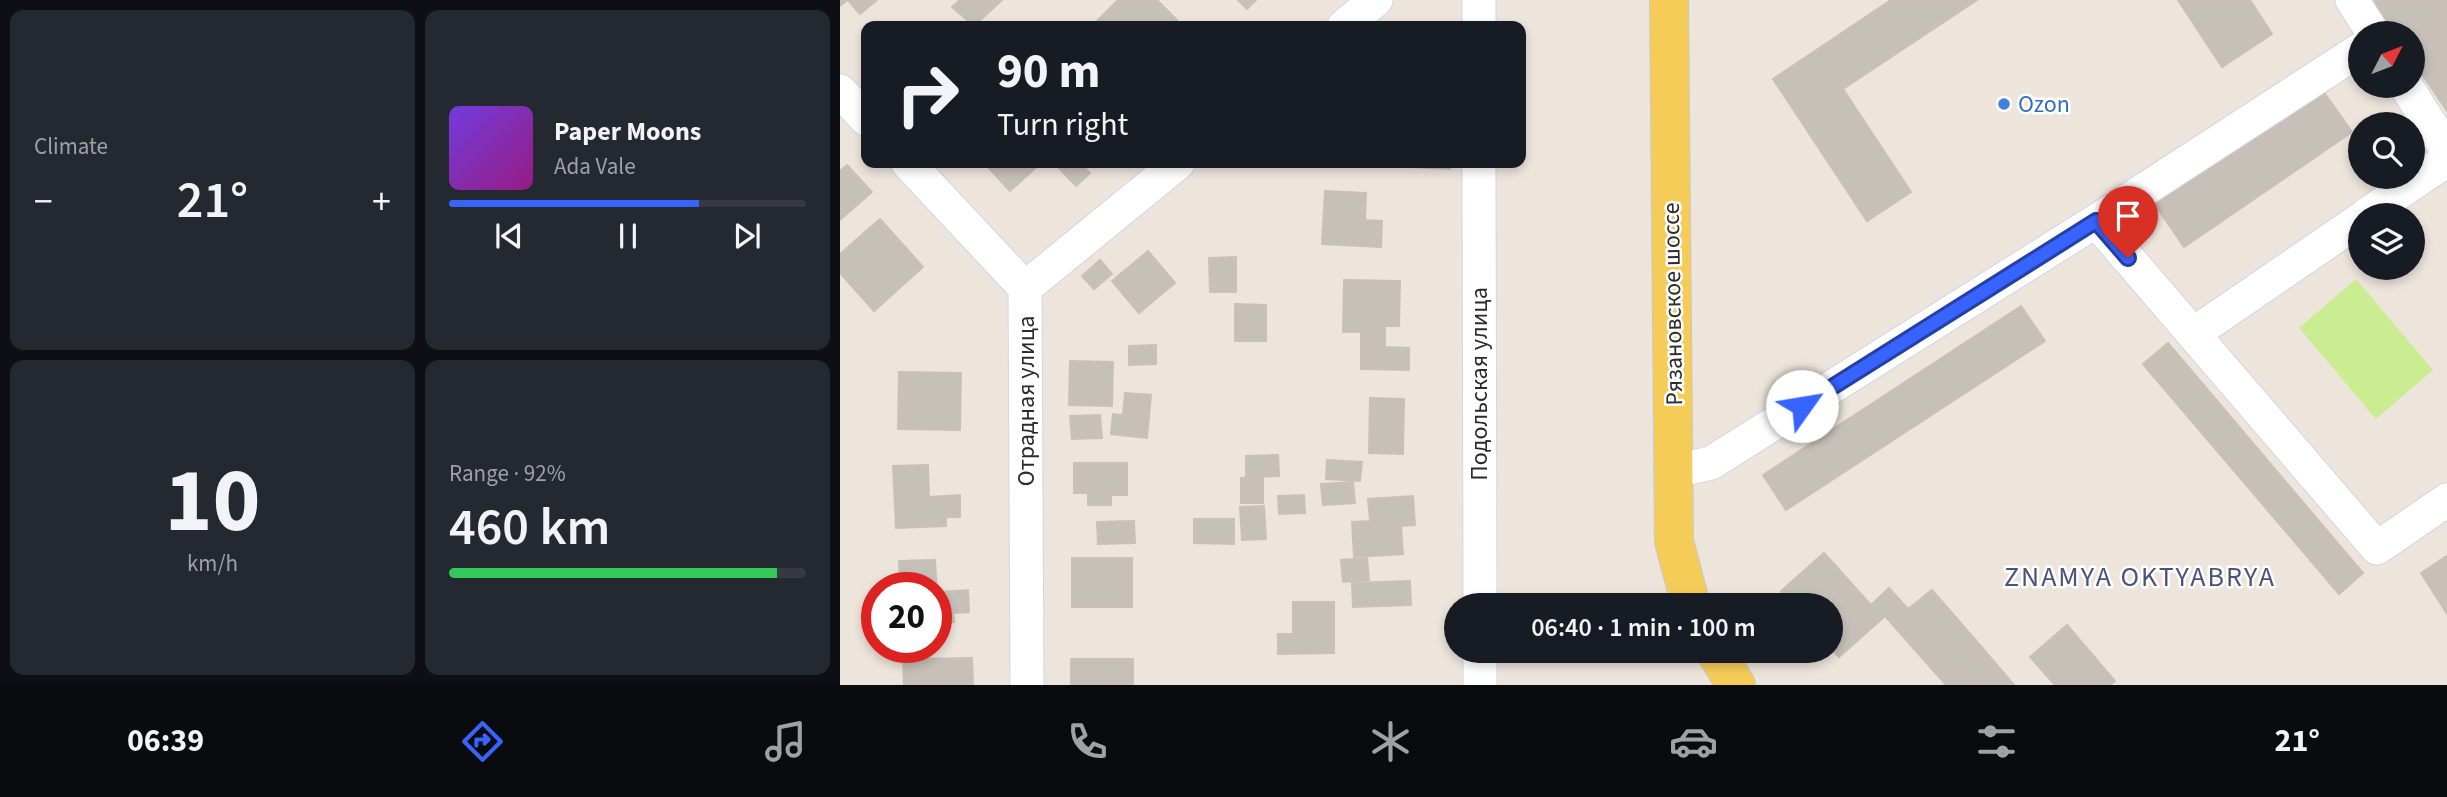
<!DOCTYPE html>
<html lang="en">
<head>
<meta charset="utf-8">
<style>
	:root { --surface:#171b24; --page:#242831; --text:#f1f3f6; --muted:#9ea1a6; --line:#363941; --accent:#3763ff }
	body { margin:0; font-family:"Source Sans 3",sans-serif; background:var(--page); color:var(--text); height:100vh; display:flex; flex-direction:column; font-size:26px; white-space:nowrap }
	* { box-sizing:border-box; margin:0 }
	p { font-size:23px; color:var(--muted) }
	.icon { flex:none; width:38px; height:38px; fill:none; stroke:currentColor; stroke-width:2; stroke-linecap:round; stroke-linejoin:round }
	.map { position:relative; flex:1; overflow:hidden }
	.sheet { display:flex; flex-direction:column; gap:10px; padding:10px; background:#0d0f14; width:840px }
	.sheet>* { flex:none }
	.top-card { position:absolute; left:21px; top:21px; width:665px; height:147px; border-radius:14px; box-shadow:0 4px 10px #0003; background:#171b24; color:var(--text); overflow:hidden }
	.needle { width:46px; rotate:48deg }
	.fabs { position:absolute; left:1508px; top:21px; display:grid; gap:14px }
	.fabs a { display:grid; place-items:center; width:77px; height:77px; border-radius:50%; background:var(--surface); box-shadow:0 4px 10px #0003; font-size:35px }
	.speed { position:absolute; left:21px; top:572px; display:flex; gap:14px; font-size:35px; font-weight:700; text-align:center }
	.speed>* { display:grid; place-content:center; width:91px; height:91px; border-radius:50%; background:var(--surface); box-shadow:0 4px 10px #0003; line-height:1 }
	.speed .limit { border:10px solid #d22; background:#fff; color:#111 }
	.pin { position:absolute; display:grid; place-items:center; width:60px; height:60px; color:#fff; margin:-72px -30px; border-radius:50% 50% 50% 0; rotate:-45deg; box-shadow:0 0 7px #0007 }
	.pin .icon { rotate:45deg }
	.me { position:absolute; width:77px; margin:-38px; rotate:58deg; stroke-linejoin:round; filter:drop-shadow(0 0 5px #0008) }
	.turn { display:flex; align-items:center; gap:24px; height:147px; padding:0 21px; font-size:32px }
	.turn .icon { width:91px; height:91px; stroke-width:2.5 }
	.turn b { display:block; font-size:49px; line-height:60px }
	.big { font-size:52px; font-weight:600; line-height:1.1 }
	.sheet .tile { flex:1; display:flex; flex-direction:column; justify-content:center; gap:10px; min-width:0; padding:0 24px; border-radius:14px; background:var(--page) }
	.sheet .dial { align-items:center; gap:0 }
	.dial b { font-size:91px; line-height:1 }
	.song { display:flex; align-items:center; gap:21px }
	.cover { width:84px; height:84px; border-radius:10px; background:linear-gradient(135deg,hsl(260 70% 55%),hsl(310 70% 35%)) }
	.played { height:7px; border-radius:4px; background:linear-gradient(90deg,var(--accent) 70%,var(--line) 70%) }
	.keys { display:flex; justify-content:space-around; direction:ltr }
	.heat { display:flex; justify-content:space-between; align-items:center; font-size:38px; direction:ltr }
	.charge { height:10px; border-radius:5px; background:linear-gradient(90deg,#34c759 92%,var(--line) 0) }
	.sheet .tiles { flex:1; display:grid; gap:10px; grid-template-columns:repeat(2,1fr) }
	.trip { position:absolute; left:604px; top:593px; width:399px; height:70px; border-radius:35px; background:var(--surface); box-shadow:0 4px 10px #0003; font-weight:600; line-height:70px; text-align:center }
	.tabs { display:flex; height:112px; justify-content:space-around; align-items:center; background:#090b0e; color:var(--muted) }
	.tabs .icon { width:49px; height:49px }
	.tabs .active { color:var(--accent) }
	.tabs b { font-size:32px; color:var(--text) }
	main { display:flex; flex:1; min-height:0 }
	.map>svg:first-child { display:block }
	.pitch { fill:#caed92 }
	.building { fill:#c6c0b8; stroke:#c9c1b6; stroke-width:2 }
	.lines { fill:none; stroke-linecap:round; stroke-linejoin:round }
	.minor-casing { stroke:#d1d6e4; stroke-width:35 }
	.major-casing { stroke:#c8c8c8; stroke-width:40 }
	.minor { stroke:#fff; stroke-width:33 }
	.major { stroke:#f6cc59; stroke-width:38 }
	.route-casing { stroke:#2440a6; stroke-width:18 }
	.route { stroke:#3763ff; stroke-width:12 }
	.shop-dot { fill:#3f7fe0; stroke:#fff; stroke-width:2.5 }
	.labels { text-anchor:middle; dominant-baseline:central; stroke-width:5; stroke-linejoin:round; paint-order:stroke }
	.shop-label { font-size:24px; fill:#366cbe; stroke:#fff; text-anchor:start }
	.street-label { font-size:24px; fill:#2b2b2b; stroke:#fff }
	.quarter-label { font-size:28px; letter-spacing:2px; fill:#49547d; stroke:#fff }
</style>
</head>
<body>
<main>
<section class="sheet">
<div class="tiles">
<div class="tile"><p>Climate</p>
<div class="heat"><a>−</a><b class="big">21°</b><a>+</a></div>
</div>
<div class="tile">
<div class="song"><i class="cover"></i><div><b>Paper Moons</b><p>Ada Vale</p></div></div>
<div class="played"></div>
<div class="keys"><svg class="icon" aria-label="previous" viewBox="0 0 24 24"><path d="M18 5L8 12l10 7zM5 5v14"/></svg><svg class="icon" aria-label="pause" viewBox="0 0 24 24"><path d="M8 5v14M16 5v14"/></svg><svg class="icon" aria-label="next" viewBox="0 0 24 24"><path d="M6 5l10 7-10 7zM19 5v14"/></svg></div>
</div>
<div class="tile dial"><b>10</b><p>km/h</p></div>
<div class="tile"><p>Range · 92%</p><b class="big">460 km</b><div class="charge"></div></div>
</div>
</section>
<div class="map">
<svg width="1607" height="685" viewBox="0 0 1607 685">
	<rect width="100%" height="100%" fill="#ede5dc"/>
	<path class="pitch" d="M1516,279L1593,370L1536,419L1459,328Z"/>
	<g class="building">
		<path d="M0,0H37L20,14L8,0L0,6Z"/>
		<path d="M120,0H162L134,26L112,7Z"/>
		<path d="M278,0H317L337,20L331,26H252Z"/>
		<path d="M398,0H416L407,9Z"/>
		<path d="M1051,0H1137L1003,89L1071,192L1027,221L933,79Z"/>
		<path d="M1338,0H1410L1432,34L1382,67Z"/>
		<path d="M1533,0H1607V111L1573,61V33H1554Z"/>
		<path d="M1481,88L1512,132L1344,247L1314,203Z"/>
		<path d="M144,163H201L170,191Z"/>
		<path d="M214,163H240L250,173L236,186Z"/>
		<path d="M495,163H610V169Z"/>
		<path d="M7,165L32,192L0,220V171Z"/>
		<path d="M485,191L526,193L525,220L542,221L541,247L482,244Z"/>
		<path d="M40,219L83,267L34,311L0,273V254Z"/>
		<path d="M308,251L335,283L299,313L272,281Z"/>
		<path d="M396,257V292H370L369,258Z"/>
		<path d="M260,260L272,274L254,289L242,276Z"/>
		<path d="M504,280L560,281L559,326H545V347L569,348V370L521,369V332H503Z"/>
		<path d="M395,304L426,305V341H395Z"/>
		<path d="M1181,306L1205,341L946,510L923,475Z"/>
		<path d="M1328,343L1523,573L1499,594L1303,364Z"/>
		<path d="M316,345V364L289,365V346Z"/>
		<path d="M230,361L273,362L272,406L229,405Z"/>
		<path d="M59,372L121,373L120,430L58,429Z"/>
		<path d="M285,393L311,395L307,438L271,434L273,414L283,415Z"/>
		<path d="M530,398L564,399L563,454L529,453Z"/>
		<path d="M260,415L262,438L232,439L230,416Z"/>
		<path d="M438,455L439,476L406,477V456Z"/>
		<path d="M487,460L522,462L520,481L486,479Z"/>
		<path d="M234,463H287V495H271V505H248V493H234Z"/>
		<path d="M88,465L89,497L120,495V517H106V526L56,528L53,466Z"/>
		<rect x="401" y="478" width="22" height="25"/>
		<path d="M513,482L515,503L483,505L481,484Z"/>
		<path d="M464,495L465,513L439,514L438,496Z"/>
		<path d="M573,496L575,525L561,526L563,554L514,557L512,522L530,521L528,499Z"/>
		<path d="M424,506L426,539L402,540L400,507Z"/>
		<path d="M354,519H394V544L354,543Z"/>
		<path d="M294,521L295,543L258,544L257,522Z"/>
		<path d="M984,553L1031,605L1049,588L1068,609L1092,590L1145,651L1106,685L1045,616L999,657L990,647V606H953L941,591Z"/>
		<path d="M1607,556V614L1581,573Z"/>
		<rect x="232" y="558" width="60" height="49"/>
		<path d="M527,558L529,580L503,582L501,560Z"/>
		<path d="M95,560L97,592L128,590L129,612L113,613L114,622L96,623V588H60L59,561Z"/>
		<path d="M570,581L571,605L513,607L512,583Z"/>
		<path d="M453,602H494V653L438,654V634H453Z"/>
		<path d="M1227,625L1275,681L1270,685H1215L1190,657Z"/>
		<path d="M1145,651L1174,685H1106Z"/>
		<path d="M132,658L133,685H64L63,659Z"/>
		<rect x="231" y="659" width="62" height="26"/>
	</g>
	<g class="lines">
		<g class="minor-casing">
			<g id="minor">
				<path d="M639,0V26"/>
				<path d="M1512,0L1533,33"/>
				<path d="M504,26L536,0"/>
				<path d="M1566,86L1607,150"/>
				<path d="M0,91L26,119"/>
				<path d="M68,163L185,288L187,685"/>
				<path d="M639,163L640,606"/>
				<path d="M1526,215L1607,160"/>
				<path d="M1256,221L1521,49"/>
				<path d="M185,288L338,163"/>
				<path d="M1353,334L1521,219"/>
				<path d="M834,471L871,463L1256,221L1537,548L1607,500"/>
				<path d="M640,651V685"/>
			</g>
		</g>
		<g class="major-casing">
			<g id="major">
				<path d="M829,0L834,541L851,606"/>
				<path d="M875,651L896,685"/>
			</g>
		</g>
		<use href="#minor" class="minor"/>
		<use href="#major" class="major"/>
	</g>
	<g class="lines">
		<g class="route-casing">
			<path id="route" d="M962,406L1256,221L1288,258"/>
		</g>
		<use href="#route" class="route"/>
	</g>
	<circle class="shop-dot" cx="1164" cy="104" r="7"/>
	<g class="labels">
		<g class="shop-label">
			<text x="1178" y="104">Ozon</text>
		</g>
		<g class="street-label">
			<text transform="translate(833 304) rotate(-91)">Рязановское шоссе</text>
			<text transform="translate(639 384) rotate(-90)">Подольская улица</text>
			<text transform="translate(186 401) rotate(-90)">Отрадная улица</text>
		</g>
		<g class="quarter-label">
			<text x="1300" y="577">ZNAMYA OKTYABRYA</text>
		</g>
	</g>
</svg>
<div class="fabs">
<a><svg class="needle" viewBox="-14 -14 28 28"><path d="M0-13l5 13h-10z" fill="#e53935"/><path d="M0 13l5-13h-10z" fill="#9ea1a6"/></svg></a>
<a><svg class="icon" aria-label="search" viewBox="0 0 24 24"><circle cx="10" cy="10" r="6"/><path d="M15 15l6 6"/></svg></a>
<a><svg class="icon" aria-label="layers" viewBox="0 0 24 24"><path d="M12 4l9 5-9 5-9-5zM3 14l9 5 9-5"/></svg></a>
</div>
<div class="speed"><div class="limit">20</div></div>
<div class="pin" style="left:1288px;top:258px;background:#d93025"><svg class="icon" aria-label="arrive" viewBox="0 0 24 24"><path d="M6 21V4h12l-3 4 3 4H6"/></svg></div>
<svg class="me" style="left:962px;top:406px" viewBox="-20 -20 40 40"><circle r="19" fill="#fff"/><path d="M0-13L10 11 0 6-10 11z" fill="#3763ff"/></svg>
<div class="trip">06:40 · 1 min · 100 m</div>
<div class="top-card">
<div class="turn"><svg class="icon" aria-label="right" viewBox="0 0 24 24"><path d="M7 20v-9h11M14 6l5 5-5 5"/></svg><div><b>90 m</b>Turn right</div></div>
</div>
</div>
</main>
<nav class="tabs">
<b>06:39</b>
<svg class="icon active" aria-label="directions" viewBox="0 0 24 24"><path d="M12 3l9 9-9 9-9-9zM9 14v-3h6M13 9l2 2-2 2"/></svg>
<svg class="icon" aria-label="music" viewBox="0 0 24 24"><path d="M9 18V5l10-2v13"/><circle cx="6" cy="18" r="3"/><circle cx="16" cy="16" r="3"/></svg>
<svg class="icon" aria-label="phone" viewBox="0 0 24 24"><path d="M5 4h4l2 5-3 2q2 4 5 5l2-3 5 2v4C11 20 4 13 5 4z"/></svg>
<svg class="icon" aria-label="climate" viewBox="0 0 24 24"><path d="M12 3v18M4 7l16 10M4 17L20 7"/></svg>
<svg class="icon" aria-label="car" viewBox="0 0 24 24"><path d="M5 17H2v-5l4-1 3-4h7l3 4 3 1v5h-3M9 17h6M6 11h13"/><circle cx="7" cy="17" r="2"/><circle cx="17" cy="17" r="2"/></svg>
<svg class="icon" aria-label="filters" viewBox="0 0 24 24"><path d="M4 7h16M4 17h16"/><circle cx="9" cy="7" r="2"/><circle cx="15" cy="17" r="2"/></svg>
<b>21°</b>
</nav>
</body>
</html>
